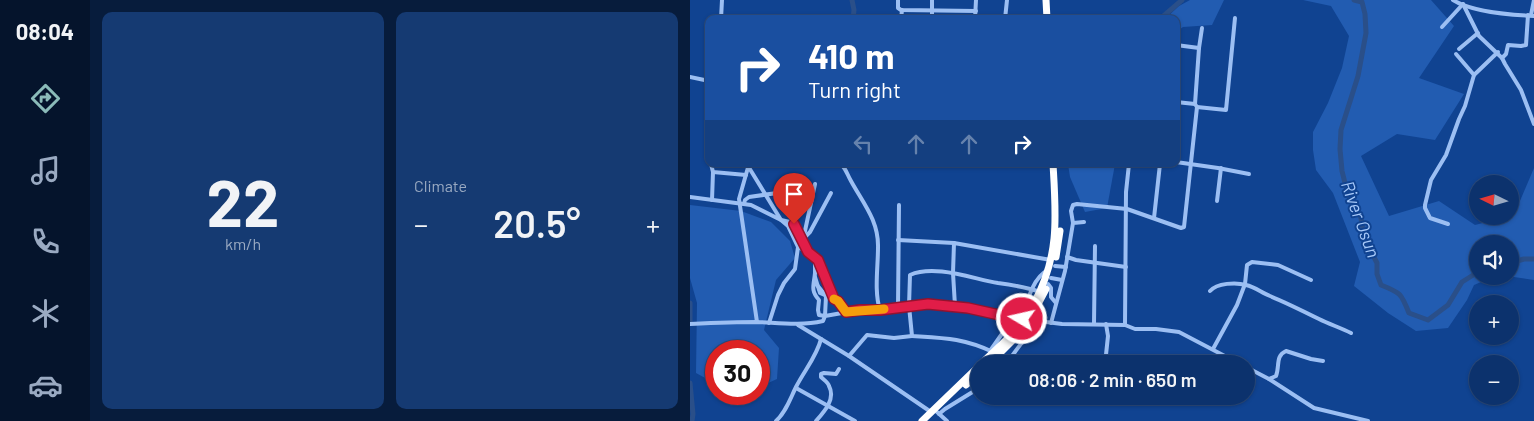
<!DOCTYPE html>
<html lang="en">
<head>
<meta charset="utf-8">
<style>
	:root { --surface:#0c326d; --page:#153a72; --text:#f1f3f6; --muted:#9aaac2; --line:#2c4d80; --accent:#8bbbb9 }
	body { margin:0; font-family:Barlow,sans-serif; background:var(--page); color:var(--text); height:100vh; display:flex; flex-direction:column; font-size:19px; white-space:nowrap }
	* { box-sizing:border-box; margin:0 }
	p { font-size:16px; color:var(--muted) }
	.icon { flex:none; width:28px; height:28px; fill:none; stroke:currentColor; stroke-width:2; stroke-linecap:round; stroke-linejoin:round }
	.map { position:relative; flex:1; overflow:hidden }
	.drawer { display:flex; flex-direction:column; gap:12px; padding:12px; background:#071c3c; width:600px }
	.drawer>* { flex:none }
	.guide { position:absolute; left:15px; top:15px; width:475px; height:152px; border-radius:10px; box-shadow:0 1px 4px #0004,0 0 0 1px var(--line); background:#1a4fa0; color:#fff; overflow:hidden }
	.needle { width:32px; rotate:275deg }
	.controls { position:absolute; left:779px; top:175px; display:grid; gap:10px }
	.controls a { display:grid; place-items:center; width:50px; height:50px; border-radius:50%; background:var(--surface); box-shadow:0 1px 4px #0004,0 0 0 1px var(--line); font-size:25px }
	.speed { position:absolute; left:15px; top:340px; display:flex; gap:10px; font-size:25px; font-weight:700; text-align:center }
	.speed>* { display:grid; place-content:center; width:65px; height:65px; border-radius:50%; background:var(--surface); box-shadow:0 1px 4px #0004,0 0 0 1px var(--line); line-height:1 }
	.speed .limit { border:8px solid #d22; background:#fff; color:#111 }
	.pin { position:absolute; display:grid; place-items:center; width:42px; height:42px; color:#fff; margin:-51px -21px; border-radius:50% 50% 50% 0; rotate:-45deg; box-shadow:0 0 5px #0007 }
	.pin .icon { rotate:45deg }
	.me { position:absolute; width:55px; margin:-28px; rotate:279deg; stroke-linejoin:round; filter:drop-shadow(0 0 4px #0008) }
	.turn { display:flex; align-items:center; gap:18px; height:105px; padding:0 20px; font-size:22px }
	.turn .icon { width:65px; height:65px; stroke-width:2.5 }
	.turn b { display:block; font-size:35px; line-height:42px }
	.lanes { display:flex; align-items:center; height:48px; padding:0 20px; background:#0003; justify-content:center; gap:25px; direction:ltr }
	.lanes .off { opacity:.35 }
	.big { font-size:38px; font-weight:600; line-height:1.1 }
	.drawer .widget { flex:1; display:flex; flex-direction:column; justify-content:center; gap:8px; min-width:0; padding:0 18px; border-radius:10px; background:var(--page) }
	.drawer .dial { align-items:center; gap:0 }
	.dial b { font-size:65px; line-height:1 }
	.heat { display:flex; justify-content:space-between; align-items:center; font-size:28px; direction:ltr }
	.drawer .tiles { flex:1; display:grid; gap:12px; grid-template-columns:repeat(2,1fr) }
	.trip { position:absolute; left:280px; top:355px; width:285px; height:50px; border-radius:25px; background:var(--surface); box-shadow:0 1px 4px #0004,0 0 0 1px var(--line); font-weight:600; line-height:50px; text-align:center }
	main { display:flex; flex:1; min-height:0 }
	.tabs { display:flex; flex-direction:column; width:90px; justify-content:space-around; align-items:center; background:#05142c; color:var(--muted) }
	.tabs .icon { width:35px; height:35px }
	.tabs .on { color:var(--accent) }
	.tabs b { font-size:22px; color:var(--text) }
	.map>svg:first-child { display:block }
	.green { fill:#225cb1 }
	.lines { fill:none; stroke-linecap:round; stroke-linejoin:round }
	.river { stroke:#2a4f89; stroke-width:5 }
	.street { stroke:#9cbff3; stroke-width:4 }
	.highway { stroke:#fff; stroke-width:7 }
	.route-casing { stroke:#92132f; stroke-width:12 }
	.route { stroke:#e11d48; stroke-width:9 }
	.slow { stroke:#f59e0b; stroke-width:9 }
	.labels { text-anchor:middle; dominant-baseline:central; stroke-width:4; stroke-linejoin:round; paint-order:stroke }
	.water-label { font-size:18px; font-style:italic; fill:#a8cafa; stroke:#104391 }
</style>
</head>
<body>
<main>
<nav class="tabs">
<b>08:04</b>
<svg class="icon on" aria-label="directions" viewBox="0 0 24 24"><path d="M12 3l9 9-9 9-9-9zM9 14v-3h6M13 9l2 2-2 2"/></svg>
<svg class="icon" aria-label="music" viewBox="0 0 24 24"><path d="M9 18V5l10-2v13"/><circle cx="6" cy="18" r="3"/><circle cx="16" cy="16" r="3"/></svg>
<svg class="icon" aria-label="phone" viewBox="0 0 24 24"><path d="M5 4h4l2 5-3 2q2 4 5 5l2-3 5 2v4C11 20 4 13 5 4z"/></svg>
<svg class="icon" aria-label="climate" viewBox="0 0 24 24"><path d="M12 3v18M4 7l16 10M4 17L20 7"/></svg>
<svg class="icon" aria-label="car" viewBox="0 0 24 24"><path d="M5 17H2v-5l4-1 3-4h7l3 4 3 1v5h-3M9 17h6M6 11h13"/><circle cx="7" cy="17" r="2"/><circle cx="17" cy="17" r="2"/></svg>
</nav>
<section class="drawer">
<div class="tiles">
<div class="widget dial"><b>22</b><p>km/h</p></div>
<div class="widget"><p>Climate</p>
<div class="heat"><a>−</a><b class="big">20.5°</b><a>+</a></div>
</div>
</div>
</section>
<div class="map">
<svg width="844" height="421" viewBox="0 0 844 421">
	<rect width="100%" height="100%" fill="#104391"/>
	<g class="green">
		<path d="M500,0H534L522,25L493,27L486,32V19H475L489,6Z"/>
		<path d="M613,0H741L764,26L729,78L774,94L745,140L707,134L671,156L699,216L749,201L785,225L824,215L844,168V280L817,276H820V244H788V276H805L784,285L777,300L758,328L726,331L698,313L664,286L670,262L643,193L626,170L623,150V132L638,103L652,68L659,36L641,6Z"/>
		<path d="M378,164H425L417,208L395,212L380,177Z"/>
		<path d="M0,205L51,211L81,222L100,241L105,258L86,280L74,330L89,348L87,379L69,387V351H26V384L6,373L7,303L0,278Z"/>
	</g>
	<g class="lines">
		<g class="river">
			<path d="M162,0L164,10L163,19"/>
			<path d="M664,0L672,2L675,14L676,33L668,76L651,130L650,149L652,171L658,195L671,218L675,240L687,263V274L691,285C711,293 711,293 719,313L738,320L758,305L772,282L788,272"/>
			<path d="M470,19L492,0"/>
			<path d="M820,263L834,259H844"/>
			<path d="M0,303V322"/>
			<path d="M0,383L3,414L2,421"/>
		</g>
		<g class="street">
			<path d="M208,0V8L211,10L286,11"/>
			<path d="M763,0C782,12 822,15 844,16"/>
			<path d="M773,4L789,36L812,58L815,64L831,90L844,124"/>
			<path d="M841,15L844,0"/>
			<path d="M31,19L32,0"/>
			<path d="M211,19L212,10"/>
			<path d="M242,19V0"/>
			<path d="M285,19L286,0"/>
			<path d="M315,19L317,0"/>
			<path d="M752,27L773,4"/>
			<path d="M486,45L509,48"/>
			<path d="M769,49L788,33"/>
			<path d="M766,54L784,75L808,52"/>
			<path d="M812,58L816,54L818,45L831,46L836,45L838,15"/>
			<path d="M0,77L19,81"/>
			<path d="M486,102L505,104"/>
			<path d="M507,107L536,110L545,18"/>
			<path d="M486,162L528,168L559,174"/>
			<path d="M21,164L23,172L56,175"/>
			<path d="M59,164L49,199L67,322"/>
			<path d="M151,164C156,169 157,174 161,181C173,203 189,221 188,248C188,267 184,292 190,310"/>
			<path d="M58,166L91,220L100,222L104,224L118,252"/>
			<path d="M0,197L61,205L91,220L98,226L108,247L118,252L128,260L144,299L148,301L156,312"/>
			<path d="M22,200L23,172"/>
			<path d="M527,201L531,168"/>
			<path d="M54,204L55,200L59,197L87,193L94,194L102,202L120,206"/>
			<path d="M464,218L470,164"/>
			<path d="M383,223L381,211L383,205L387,204L437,209L491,228L494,227L507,107L505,104L509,48L512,28"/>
			<path d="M758,224L740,218L735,208V205L741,180L756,155L769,119L775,106L784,75"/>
			<path d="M114,238L120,232L141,193"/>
			<path d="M208,240L264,243"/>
			<path d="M125,257C125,262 125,268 125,273C124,285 120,290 129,300L128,310L129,315L135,316L136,296L127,285"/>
			<path d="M377,257L386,260L436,267"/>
			<path d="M365,266L376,267"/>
			<path d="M125,277L130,293L144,299"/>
			<path d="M361,278L372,280"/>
			<path d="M358,284L361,288V297L366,303"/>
			<path d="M520,291C527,283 546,282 556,285C565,287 572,293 580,296C597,303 613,311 629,319C639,324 651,328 661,333"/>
			<path d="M265,306L263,273L264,243L361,260"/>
			<path d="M208,307L209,205"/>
			<path d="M332,319C337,303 342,278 358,270"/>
			<path d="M340,320L372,324L435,325L445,329H466L489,332L550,364"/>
			<path d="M79,323L88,295L94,283L105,269L108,247L112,245L125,184"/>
			<path d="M361,323L375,271L383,223L394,222"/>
			<path d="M0,324C22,323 44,322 67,322C90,323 111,326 133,321L135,316L169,310H190L238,304L278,308L323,318L334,319"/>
			<path d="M404,324L405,246"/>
			<path d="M108,325L159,356L241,412"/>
			<path d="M435,325L436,192L439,164"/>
			<path d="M523,349L547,305L555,284L557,265L562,262L588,265L621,280"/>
			<path d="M300,351L323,318"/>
			<path d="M303,352C273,338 254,338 222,336L219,306L220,275C245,264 283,279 308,283C323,285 336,287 350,292"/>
			<path d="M159,356L177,335L204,338L222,336"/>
			<path d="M302,361L311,362L313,364"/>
			<path d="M316,364L336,337L352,322"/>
			<path d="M415,364L418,336L416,324"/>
			<path d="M556,367L579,379L624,408L678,421"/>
			<path d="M579,379L586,376C590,366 585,356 596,351L621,359L633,361"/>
			<path d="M106,388L165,421"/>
			<path d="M247,412L257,421"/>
			<path d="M249,414L255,409L289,388"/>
			<path d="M86,421C96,412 100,399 106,387C114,371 127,356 131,339"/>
			<path d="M126,421C134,412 146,399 139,386C138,382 134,380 131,377V374L134,373L146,374L149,369"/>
		</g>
		<g class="highway">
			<path d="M356,0L357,19"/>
			<path d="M366,257L370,231"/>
			<path d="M339,321L356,289"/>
			<path d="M291,364C305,350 320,338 332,323C337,317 340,309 344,303C370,256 366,215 363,164"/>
			<path d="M299,364L329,334"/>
			<path d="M276,385L289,373"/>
			<path d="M232,421L289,366"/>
		</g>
	</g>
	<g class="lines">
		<g class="route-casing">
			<path id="route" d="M104,224L118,252L128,260L144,299L148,301L156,312L170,310H190L238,304L278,308L323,318L332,319"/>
		</g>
		<use href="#route" class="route"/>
		<path class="slow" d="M144,299L148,301L156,312L194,309"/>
	</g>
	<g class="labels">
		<g class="water-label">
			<text transform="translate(671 219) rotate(70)">River Osun</text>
		</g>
	</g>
</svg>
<div class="controls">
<a><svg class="needle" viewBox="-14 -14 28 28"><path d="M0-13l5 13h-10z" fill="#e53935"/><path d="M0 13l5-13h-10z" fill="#9aaac2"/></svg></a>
<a><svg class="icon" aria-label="sound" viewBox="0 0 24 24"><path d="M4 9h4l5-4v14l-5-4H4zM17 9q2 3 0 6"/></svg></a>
<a>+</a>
<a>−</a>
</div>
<div class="speed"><div class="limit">30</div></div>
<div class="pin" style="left:104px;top:224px;background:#d93025"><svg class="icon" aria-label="arrive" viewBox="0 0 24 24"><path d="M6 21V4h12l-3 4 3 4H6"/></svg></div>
<svg class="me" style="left:332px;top:319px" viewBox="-20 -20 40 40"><circle r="17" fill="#e11d48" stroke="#fff" stroke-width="3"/><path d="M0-11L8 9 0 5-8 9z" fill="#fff"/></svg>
<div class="trip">08:06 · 2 min · 650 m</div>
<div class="guide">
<div class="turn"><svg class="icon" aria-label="right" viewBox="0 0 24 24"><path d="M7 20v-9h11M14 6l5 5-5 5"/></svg><div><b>410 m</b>Turn right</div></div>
<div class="lanes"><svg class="icon off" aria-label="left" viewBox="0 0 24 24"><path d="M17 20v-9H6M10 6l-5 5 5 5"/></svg><svg class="icon off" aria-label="ahead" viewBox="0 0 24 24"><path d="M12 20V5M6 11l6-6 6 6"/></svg><svg class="icon off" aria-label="ahead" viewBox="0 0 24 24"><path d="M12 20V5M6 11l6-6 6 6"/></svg><svg class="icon" aria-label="right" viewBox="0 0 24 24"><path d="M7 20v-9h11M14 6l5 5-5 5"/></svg></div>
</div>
</div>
</main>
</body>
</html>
